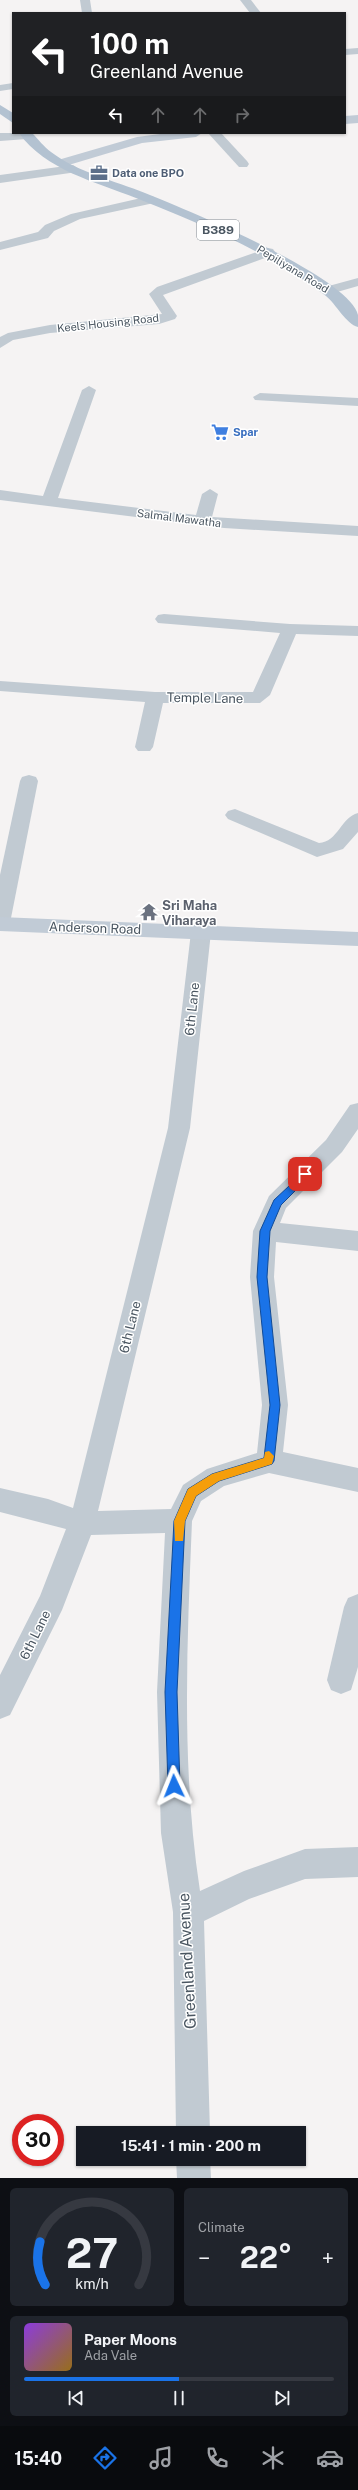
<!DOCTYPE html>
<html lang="en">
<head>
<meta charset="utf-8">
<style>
	:root { --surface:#171b24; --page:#20242c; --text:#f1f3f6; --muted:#9ea1a6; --line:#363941; --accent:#1a73e8 }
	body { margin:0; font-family:"Public Sans",sans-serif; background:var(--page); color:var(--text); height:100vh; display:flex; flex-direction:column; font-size:15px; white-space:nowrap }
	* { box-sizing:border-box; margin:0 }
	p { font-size:13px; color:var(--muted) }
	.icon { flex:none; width:22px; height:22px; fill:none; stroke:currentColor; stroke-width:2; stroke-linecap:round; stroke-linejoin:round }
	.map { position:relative; height:2178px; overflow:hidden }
	.drawer { display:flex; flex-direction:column; gap:10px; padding:10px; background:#0d0f14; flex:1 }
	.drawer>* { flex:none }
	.top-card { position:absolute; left:12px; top:12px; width:334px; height:122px; border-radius:0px; box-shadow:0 1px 3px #0004; background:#202124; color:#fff; overflow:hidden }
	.speed { position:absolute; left:12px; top:2114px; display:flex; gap:8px; font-size:20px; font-weight:700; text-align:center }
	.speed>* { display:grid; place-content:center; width:52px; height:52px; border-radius:50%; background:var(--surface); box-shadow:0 1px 3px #0004; line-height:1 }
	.speed .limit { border:6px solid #d22; background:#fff; color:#111 }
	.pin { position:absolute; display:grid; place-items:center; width:34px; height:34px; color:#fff; margin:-17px; border-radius:8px; box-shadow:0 2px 6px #0006 }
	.me { position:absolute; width:44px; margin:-22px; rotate:358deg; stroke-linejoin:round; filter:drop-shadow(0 0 3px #0008) }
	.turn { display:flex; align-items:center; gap:14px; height:84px; padding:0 12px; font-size:18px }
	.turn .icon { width:52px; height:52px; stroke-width:2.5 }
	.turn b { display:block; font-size:28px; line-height:34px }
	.lanes { display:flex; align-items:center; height:38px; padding:0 12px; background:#0003; justify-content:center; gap:20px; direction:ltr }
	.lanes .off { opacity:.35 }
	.big { font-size:30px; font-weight:700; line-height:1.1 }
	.drawer .widget { flex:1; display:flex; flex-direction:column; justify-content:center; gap:6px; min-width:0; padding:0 14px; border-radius:6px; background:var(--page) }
	.drawer .dial { align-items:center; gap:0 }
	.dial svg { height:104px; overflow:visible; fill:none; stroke:var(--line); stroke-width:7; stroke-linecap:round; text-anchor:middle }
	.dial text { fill:var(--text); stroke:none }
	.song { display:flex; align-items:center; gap:12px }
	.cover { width:48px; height:48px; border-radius:6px; background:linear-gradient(135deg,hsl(270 70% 55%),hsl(40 70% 35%)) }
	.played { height:4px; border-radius:2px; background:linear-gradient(90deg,var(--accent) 50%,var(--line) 50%) }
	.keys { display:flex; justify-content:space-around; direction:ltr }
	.heat { display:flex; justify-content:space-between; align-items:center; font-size:22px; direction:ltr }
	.drawer .tiles { flex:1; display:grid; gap:10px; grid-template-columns:1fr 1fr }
	.widget:last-child { grid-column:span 2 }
	.trip { position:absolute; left:76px; top:2126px; width:230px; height:40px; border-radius:0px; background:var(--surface); box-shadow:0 1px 3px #0004; font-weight:700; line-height:40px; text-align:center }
	.tab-bar { display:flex; height:64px; justify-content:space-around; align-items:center; background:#090b0e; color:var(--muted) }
	.tab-bar .icon { width:28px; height:28px }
	.tab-bar .selected { color:var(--accent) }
	.tab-bar b { font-size:18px; color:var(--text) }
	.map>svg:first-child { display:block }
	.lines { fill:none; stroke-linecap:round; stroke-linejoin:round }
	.street { fill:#c1cad2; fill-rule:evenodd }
	.secondary { fill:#c1cbd6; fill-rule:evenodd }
	.primary { fill:#b3c2d1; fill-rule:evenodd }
	.route { fill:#1a73e8; stroke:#114b97 }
	.slow { fill:#f59e0b }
	.labels { text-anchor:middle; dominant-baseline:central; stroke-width:3; stroke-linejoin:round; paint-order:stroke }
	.far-service-label { font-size:11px; font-weight:bold; fill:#4e5e75; stroke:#fff; text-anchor:start }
	.far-street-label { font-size:11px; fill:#4a5661; stroke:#fff }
	.far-shop-label { font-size:11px; font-weight:bold; fill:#366cbe; stroke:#fff; text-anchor:start }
	.shield { fill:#fff; stroke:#808990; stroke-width:1 }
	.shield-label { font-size:12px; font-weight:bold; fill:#4a5661 }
	.street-label { font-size:13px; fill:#4a5661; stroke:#fff }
	.worship-label { font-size:13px; font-weight:bold; fill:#5b616d; stroke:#fff; text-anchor:start }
	.near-street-label { font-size:16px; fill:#4a5661; stroke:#fff }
</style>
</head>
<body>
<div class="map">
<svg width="358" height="2178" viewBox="0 0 358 2178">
	<rect width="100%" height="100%" fill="#f5f3f3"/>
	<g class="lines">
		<g class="street">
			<path d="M80,0H90L92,13H82Z"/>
			<path d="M240,0H251L261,13H250Z"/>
			<path d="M358,48V54L345,55V49Z"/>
			<path d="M13,83V89L0,91V85Z"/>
			<path d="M0,133H32L33,135L27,139L0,141Z"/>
			<path d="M208,133H221L247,161L249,164L247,167H239Z"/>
			<path d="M73,165L79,169L77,172L0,183V175Z"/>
			<path d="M150,196L154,197L156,200L154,203L80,219L54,231L48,238L0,250V242L38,232L45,225L71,214Z"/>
			<path d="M268,248L273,249L275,252L273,255L163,295L177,316L175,319L159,324L50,333L13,340L0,348V337L8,333L50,325L162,314L149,294L157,287Z"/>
			<path d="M358,278V286L330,294L323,290L325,287Z"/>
			<path d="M89,386L96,390L58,498L196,515L202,494L210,489L218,494L212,517L358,526V536L224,528L0,500V490L43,496L82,390Z"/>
			<path d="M260,393L358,398V406L255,400L253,397Z"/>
			<path d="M164,614L290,624L358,626V636L296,634L270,695L260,703H163L153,747L150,751H138L135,747L145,702L0,691V681L155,692H253L280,633L158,623L155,619L158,615Z"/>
			<path d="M29,775L36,777L38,781L10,923L7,928L0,930V875L20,781L22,777Z"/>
			<path d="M235,809L319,843C338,842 341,817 358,813V832L343,849L317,857L228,819L225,815L228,811Z"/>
			<path d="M201,925L208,927L211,932L190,1128L98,1511L171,1509L183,1485L207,1469L257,1453L262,1405L250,1277L253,1231L269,1196L326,1140L350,1105L358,1103V1129L342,1152L286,1208L280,1223L358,1231V1251L276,1242L274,1277L288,1405L283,1452L358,1468V1492L269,1473L224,1486L201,1501L192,1521C187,1645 181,1767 200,1891L244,1871L305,1849L358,1847V1877L305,1879L249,1899L204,1921L210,2133H176L173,1912L161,1833L157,1692L165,1533L91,1535L62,1610L10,1715L0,1719V1675L40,1596L66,1529L0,1512V1488L48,1499L73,1508L168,1128L191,932L194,927Z"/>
			<path d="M358,1594V1667L351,1690L341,1694L331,1690L327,1680L344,1607L348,1598Z"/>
			<path d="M176,2159H210L211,2178H177Z"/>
		</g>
		<g class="secondary">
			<path d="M358,115V123L345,124V116Z"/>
			<path d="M168,133H202L196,137L142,143L62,167L56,163L58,160L137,137Z"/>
			<path d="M0,917L358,932V946L0,931Z"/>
		</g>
		<g class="primary">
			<path d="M0,105L13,113V123L0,114Z"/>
			<path d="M19,133H32C38,139 44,147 51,152C77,172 115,181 145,193C183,208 350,277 358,315C358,319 358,323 358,327C346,324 336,304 326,296C295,272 261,253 225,236C196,222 166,210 136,198C96,182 45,170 19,133Z"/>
		</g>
	</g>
	<path class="route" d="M305,1171L310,1174L309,1177L281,1205L270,1231L267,1277L280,1405L274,1461L272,1464L219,1481L196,1496L185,1521L177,1692L180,1786L178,1790L174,1792L170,1790L168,1786L165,1692L174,1521L188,1489L212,1474L264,1458L270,1405L257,1277L260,1231L274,1200Z"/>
	<path class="slow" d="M269,1451L274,1456L272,1464L219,1481L196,1496L185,1521L183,1541H175L174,1521L188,1489L212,1474L264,1458L265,1452Z"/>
	<defs>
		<g id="office-bare" transform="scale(1.38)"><path d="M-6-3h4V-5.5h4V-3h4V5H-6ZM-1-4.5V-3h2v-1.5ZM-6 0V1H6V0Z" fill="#5c6f8a" stroke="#fff" stroke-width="2.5" paint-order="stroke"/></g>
		<g id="supermarket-bare" transform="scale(1.38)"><path d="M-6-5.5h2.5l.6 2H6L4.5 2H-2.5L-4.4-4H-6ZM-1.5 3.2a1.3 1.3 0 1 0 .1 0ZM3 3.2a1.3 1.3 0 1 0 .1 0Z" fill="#3f7fe0" stroke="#fff" stroke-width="2.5" paint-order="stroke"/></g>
		<g id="temple-bare" transform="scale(1.38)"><path d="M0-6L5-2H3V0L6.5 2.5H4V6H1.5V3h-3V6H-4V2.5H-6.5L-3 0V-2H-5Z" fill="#6b7280" stroke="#fff" stroke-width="2.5" paint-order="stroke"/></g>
	</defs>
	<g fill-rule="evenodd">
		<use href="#office-bare" x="99" y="173"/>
		<use href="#supermarket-bare" x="220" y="432"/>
		<use href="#temple-bare" x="149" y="912"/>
	</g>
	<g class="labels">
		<g class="far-service-label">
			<text x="112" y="173">Data one BPO</text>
		</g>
		<g class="far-street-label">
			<text transform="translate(293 269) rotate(31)">Pepiliyana Road</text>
			<text transform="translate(108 323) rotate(-6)">Keels Housing Road</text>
			<text transform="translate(179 518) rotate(7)">Salmal Mawatha</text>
		</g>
		<g class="far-shop-label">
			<text x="233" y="432">Spar</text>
		</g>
		<rect class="shield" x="197" y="220" width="42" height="20" rx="3"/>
		<g class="shield-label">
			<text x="218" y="230">B389</text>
		</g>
		<g class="street-label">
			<text transform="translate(205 698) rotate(1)">Temple Lane</text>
			<text transform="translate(95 928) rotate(2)">Anderson Road</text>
			<text transform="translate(192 1009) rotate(-84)">6th Lane</text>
			<text transform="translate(130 1327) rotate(-76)">6th Lane</text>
			<text transform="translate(35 1635) rotate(-64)">6th Lane</text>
		</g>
		<g class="worship-label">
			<text x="162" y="905">Sri Maha<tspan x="162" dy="15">Viharaya</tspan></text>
		</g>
		<g class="near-street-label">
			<text transform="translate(187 1961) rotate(-93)">Greenland Avenue</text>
		</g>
	</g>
</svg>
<div class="speed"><div class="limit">30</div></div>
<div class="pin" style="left:305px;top:1174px;background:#d93025"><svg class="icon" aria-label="arrive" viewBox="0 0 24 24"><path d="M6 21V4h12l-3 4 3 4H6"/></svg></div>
<svg class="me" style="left:174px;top:1786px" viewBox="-20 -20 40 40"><path d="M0-17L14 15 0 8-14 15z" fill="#1a73e8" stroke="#fff" stroke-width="4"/></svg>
<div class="trip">15:41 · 1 min · 200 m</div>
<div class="top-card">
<div class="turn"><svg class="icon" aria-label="left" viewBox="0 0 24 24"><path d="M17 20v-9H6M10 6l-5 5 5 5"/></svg><div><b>100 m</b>Greenland Avenue</div></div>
<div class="lanes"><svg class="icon" aria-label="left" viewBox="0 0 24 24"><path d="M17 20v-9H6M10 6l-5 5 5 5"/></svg><svg class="icon off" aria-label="ahead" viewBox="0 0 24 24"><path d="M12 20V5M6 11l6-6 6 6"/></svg><svg class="icon off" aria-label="ahead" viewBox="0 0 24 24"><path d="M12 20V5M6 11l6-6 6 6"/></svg><svg class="icon off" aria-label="right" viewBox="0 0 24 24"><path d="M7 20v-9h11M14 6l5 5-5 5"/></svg></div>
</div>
</div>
<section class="drawer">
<div class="tiles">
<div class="widget dial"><svg viewBox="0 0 100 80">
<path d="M14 69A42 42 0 1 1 86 69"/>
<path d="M14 69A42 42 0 0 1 10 36" stroke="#1a73e8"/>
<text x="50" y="56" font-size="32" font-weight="700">27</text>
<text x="50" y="72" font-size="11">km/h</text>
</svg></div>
<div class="widget"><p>Climate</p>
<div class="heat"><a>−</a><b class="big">22°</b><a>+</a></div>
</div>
<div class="widget">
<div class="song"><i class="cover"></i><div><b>Paper Moons</b><p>Ada Vale</p></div></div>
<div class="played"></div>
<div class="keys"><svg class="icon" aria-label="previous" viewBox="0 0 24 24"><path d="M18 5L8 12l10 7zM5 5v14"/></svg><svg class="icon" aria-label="pause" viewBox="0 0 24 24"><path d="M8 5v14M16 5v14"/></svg><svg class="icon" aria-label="next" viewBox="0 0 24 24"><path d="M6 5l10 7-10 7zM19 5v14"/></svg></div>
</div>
</div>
</section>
<nav class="tab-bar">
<b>15:40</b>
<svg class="icon selected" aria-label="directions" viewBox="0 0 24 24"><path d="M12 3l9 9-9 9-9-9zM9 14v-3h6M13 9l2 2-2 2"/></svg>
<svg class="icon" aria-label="music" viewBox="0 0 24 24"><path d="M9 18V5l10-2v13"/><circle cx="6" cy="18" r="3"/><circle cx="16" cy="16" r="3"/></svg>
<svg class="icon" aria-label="phone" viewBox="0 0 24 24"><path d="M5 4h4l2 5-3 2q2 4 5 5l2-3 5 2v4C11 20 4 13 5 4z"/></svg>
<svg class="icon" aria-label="climate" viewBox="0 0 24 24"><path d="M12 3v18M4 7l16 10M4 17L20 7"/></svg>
<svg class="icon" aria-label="car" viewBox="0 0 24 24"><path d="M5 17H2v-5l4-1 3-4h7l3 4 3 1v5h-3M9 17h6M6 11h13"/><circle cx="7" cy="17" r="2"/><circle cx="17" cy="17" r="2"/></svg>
</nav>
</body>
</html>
